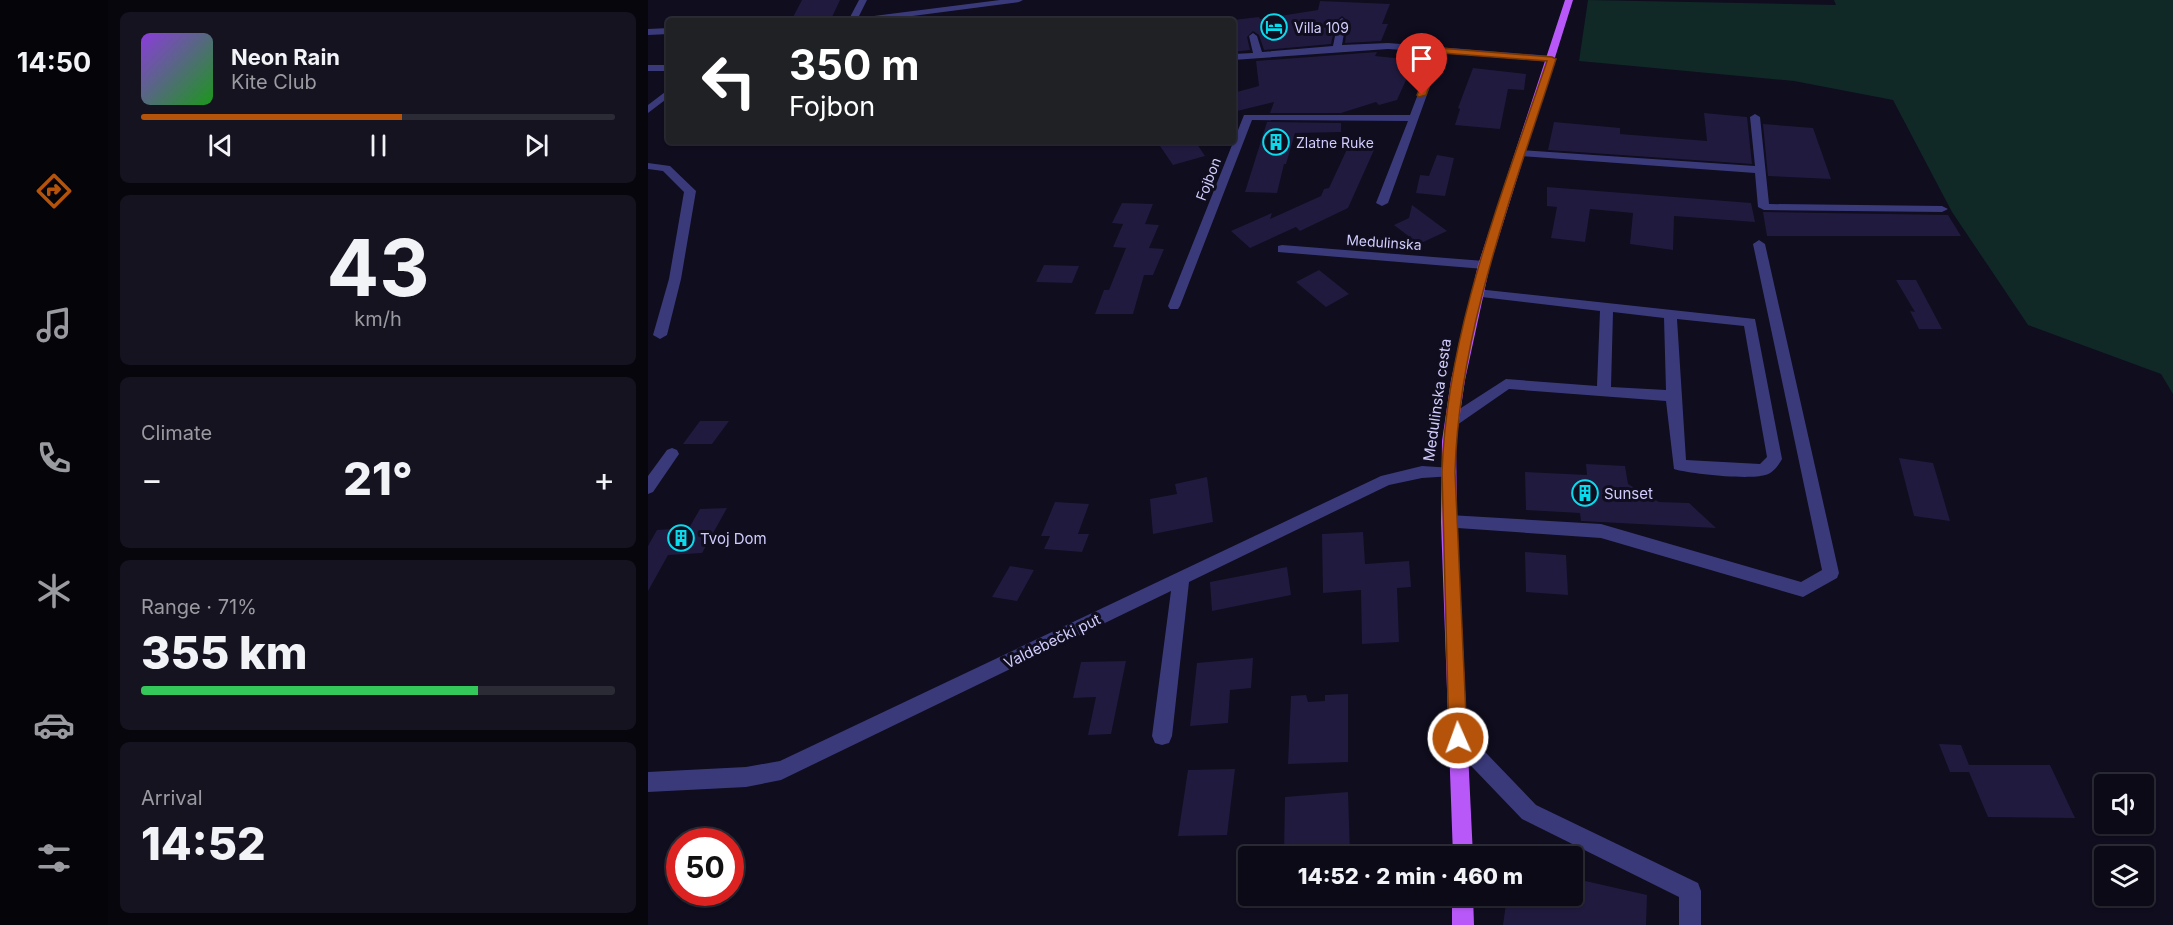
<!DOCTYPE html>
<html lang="en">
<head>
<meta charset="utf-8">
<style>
	:root { --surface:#0b0a16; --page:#14131f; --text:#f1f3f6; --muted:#9a9aa1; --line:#2b2b35; --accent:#b45309 }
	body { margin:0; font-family:Inter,sans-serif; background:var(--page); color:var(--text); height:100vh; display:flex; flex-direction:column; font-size:22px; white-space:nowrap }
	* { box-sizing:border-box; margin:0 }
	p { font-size:20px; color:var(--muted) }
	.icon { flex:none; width:33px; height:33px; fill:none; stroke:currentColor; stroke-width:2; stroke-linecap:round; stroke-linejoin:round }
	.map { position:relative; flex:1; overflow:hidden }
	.sheet { display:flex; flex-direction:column; gap:12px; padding:12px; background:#06060c; width:540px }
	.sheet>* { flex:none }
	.banner { position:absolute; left:18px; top:18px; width:570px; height:126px; border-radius:6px; box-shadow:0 2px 4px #0004,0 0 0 2px var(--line); background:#202124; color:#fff; overflow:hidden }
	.controls { position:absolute; left:1446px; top:774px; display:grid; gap:12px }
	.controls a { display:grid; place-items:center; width:60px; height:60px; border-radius:6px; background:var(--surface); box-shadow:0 2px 4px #0004,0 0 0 2px var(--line); font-size:30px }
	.speed { position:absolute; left:18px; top:828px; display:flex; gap:12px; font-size:30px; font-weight:700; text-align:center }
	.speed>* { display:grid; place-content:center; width:78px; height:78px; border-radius:50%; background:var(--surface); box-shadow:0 2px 4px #0004,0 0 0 2px var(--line); line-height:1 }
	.speed .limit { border:9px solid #d22; background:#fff; color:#111 }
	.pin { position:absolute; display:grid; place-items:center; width:51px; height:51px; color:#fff; margin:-62px -26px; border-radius:50% 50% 50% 0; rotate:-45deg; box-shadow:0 0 6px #0007 }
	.pin .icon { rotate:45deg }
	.me { position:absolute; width:66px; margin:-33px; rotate:358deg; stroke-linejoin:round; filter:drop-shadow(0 0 4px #0008) }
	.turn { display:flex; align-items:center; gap:21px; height:126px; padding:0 24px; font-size:27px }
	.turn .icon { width:78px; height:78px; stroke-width:2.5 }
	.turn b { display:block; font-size:42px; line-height:51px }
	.big { font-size:45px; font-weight:800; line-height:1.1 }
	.sheet .widget { flex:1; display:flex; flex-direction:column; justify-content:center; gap:9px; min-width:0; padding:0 21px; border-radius:9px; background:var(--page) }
	.sheet .dial { align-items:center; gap:0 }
	.dial b { font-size:78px; line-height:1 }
	.song { display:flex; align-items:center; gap:18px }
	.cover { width:72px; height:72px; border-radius:9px; background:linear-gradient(135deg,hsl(270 70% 55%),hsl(120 70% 35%)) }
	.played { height:6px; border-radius:3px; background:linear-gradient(90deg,var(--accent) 55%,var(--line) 55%) }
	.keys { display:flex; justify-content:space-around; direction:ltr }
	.heat { display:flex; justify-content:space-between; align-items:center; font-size:33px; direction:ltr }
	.charge { height:9px; border-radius:4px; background:linear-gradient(90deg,#34c759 71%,var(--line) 0) }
	.trip { position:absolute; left:590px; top:846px; width:345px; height:60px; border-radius:6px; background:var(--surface); box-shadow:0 2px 4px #0004,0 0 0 2px var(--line); font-weight:800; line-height:60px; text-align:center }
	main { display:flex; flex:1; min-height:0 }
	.dock { display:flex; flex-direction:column; width:108px; justify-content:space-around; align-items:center; background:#040409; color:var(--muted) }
	.dock .icon { width:42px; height:42px }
	.dock .on { color:var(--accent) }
	.dock b { font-size:27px; color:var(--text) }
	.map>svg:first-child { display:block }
	.green { fill:#102826 }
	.building { fill:#201a3e }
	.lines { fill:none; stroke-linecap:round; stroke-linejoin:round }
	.minor { fill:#3a3a7b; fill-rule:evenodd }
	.major { fill:#b858f8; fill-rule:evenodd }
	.route { fill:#b45309; stroke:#753606; stroke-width:1.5 }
	.labels { text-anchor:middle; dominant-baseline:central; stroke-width:6; stroke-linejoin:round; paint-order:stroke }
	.far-poi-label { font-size:14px; fill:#d0ccfd; stroke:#0f0d1e; text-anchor:start }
	.far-street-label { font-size:14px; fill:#d0ccfd; stroke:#0f0d1e }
	.street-label { font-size:15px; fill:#d0ccfd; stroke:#0f0d1e }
	.poi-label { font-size:15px; fill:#d0ccfd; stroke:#0f0d1e; text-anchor:start }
</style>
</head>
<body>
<main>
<nav class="dock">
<b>14:50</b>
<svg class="icon on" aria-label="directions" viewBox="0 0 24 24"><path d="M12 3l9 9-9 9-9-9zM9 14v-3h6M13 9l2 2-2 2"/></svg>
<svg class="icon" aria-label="music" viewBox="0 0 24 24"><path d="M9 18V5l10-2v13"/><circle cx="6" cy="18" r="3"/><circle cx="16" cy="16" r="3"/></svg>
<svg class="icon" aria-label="phone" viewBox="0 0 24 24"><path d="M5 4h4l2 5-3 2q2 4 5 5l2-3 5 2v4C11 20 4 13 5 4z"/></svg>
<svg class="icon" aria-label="climate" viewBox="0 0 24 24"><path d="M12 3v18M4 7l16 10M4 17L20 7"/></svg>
<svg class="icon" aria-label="car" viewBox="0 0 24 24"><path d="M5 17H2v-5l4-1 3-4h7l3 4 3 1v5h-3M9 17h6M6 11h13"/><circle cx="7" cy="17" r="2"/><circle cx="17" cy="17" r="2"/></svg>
<svg class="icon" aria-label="filters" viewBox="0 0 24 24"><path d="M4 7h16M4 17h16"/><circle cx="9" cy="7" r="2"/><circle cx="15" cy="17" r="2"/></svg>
</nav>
<section class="sheet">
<div class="widget">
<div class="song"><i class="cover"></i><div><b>Neon Rain</b><p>Kite Club</p></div></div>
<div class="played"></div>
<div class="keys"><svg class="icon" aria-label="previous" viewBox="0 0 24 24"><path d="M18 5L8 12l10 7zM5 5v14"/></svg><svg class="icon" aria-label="pause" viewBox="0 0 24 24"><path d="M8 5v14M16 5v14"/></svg><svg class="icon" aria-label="next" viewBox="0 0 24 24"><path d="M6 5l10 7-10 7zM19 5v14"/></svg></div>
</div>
<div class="widget dial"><b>43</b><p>km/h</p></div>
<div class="widget"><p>Climate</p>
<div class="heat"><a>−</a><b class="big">21°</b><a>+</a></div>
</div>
<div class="widget"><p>Range · 71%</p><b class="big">355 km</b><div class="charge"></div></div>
<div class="widget"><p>Arrival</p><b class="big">14:52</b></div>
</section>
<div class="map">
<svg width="1525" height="925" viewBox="0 0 1525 925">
	<rect width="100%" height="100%" fill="#0f0d1e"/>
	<path class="green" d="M940,0L1188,5L1186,0H1525V394L1513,374L1380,325L1304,212L1245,100L1146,81L931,61Z"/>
	<g class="building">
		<path d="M154,0H192L183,19L143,21Z"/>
		<path d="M672,1L742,4L734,24H740L733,41L697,43L700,21L694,16L688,21L683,44L616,50L611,35L605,31L599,37L602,50L585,52V20L611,17L612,19L670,10Z"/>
		<path d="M729,52L727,56L767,60L749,100L731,105L728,102L693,113H622L626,102L585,112V93L611,86L608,61Z"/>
		<path d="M825,68L878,74L876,90L860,89L852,129L807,125L812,109L810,108Z"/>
		<path d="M1056,113L1099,117L1104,164L900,150L906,122L972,128V134L1059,141Z"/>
		<path d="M619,122L693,123V132L647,133L638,164H636L629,193L597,192Z"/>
		<path d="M1115,124L1165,128L1183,179L1120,176Z"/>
		<path d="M532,141H547L557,156L525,165L512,146Z"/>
		<path d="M700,147L726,150L700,208L652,231L648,227L602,248L583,231L624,213L622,219L673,196L676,189L681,188Z"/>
		<path d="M789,155L806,158L797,196L768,193L772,175L781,176Z"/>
		<path d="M899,187L1103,203L1107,222L1026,216L1025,250L982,244L985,213L942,209L937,242L903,238L909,207L899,206Z"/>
		<path d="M474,203L505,204L497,224L511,225L501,248L516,249L505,275H496L485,314H447L456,290H461L478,248L465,247L475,224L464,223Z"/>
		<path d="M764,205L799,231L771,244L746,225L761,218Z"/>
		<path d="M1115,212L1300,215L1313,236H1119Z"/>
		<path d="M396,265L431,266L424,283L388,282Z"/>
		<path d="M671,270L701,294L678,307L648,282Z"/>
		<path d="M1248,280H1268L1294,329H1271L1262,311L1267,312Z"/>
		<path d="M52,421H81L64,444H35Z"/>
		<path d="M1251,458L1285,463L1302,521L1266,516Z"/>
		<path d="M938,464L977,466L980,484L1011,502L1041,503L1068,528L933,521L932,513L878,510L877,472L939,475Z"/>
		<path d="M559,477L565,522L505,534L502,499L529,494L527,484Z"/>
		<path d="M407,502L441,504L430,534H441L434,552L396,549L402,536H393Z"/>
		<path d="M79,508L54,553L20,555L0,591V546L9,530L41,528L52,509Z"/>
		<path d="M715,532L717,564L761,561L763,587L749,588L751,642L714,644L713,590L675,593L674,534Z"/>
		<path d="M877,552L918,555L920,595L878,592Z"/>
		<path d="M362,566L386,570L369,601L344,597Z"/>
		<path d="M639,567L643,595L564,611L562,582Z"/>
		<path d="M605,658L603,688L582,690L580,723L542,726L549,663Z"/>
		<path d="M478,661L463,734L440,735L448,697L425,698L433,662Z"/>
		<path d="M700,694V762L640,764L643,696L658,695L660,702L677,701V695Z"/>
		<path d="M1291,744L1313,745L1321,765H1402L1427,818L1340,817L1321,772H1302Z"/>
		<path d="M587,769L579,835L530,836L540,770Z"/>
		<path d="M700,792L702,856H636L637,797Z"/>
		<path d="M924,878L999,895L998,925H855L859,896H924Z"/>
	</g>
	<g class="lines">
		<g class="minor">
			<path d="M211,0H219L210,18L352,0H375L371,2L226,21H200Z"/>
			<path d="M694,18L698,21L694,45L740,43L904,56L909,59L904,62L794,53L740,203L734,206L728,203L760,121L604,120L532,306L530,309H522L520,306L596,115H762L786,52L740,49L585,60V54L605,53L601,36L605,33L609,36L614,52L685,46L690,21Z"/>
			<path d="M21,28V34L0,35V29Z"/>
			<rect x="0" y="65" width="21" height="6"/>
			<path d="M21,89V97L0,113V105Z"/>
			<path d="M1107,114L1112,117L1121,204L1294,206L1300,209L1294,212L1116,210L1110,207L1107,173L874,156L869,153L874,150L1107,166L1102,117Z"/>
			<path d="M0,163L22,166L48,191L33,279L19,335L12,339L5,335L21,279L36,192L15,171L0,169Z"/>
			<path d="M1111,240L1117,244L1191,573L1189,578L1155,597L953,538L795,527L793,522L795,517L801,515L953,524L1153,582L1174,570L1105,244Z"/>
			<path d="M634,245L836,261L842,265L836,269L630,252V246Z"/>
			<path d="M829,289L1107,319L1134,459C1131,465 1124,474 1117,475C1101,480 1042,474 1026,469L1018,401L861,389L809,425H799L797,421L799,417L858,379L949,386L952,311L825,296L823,293ZM965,312L1016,318L1018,390L963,387ZM1029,319L1096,326L1119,457L1112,464L1038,460Z"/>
			<path d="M24,448L29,450L31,454L5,492L0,494V476L19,450Z"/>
			<path d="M774,466L805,468L808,472L805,476L774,478L741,485L541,582L524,736L521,743L514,745L507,743L504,736L523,591L133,780L98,787L0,792V772L98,767L132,761L733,476Z"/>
			<path d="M810,729L817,731L888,805L1050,883L1053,891V925H1031V897L874,819L803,745L800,738L803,731Z"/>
		</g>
		<g class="major">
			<path d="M917,0H925L842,265L817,380L808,441L809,522L825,856H805L793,522L794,441L803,380L830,265Z"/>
			<path d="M804,896H825L826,925H804Z"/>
		</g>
	</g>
	<path class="route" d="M791,48L904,57L908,59C865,193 811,330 807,472L819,738L816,744L810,746L804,744L801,738L794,472C799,330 854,195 899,61L794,53L778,95L771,97L769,95L787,50Z"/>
	<defs>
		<g id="hotel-ring" transform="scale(1.35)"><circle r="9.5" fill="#0f0d1e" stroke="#0adbec" stroke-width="1.5"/><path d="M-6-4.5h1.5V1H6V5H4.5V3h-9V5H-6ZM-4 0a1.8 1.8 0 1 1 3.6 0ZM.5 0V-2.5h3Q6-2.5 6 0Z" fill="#0adbec"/></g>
		<g id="building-ring" transform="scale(1.35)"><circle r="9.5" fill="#0f0d1e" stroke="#0adbec" stroke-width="1.5"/><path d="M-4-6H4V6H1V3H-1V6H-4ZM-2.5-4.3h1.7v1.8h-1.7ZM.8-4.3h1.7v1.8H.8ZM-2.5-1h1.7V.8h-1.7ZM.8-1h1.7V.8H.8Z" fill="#0adbec"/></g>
	</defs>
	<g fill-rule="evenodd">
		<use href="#hotel-ring" x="626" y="27"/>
		<use href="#building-ring" x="628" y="142"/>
		<use href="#building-ring" x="937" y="493"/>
		<use href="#building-ring" x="33" y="538"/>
	</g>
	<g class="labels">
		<g class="far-poi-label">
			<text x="646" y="27">Villa 109</text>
			<text x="648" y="142">Zlatne Ruke</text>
		</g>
		<g class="far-street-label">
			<text transform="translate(560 179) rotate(-69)">Fojbon</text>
			<text transform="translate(736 242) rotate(4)">Medulinska</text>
		</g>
		<g class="street-label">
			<text transform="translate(789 400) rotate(-82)">Medulinska cesta</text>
			<text transform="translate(404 641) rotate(-26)">Valdebečki put</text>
		</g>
		<g class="poi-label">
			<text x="956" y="493">Sunset</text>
			<text x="52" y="538">Tvoj Dom</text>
		</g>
	</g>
</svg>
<div class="controls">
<a><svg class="icon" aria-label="sound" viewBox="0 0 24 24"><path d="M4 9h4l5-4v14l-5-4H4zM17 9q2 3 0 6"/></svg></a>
<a><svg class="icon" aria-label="layers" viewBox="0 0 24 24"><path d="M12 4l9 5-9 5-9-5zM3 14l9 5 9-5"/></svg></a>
</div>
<div class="speed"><div class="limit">50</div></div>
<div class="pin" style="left:774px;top:95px;background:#d93025"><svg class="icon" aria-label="arrive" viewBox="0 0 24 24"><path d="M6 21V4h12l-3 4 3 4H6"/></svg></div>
<svg class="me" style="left:810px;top:738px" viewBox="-20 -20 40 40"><circle r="17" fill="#b45309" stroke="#fff" stroke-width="3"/><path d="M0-11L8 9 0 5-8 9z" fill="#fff"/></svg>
<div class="trip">14:52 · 2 min · 460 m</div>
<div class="banner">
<div class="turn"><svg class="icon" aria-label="left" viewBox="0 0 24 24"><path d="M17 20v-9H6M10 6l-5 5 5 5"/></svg><div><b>350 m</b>Fojbon</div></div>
</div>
</div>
</main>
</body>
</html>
